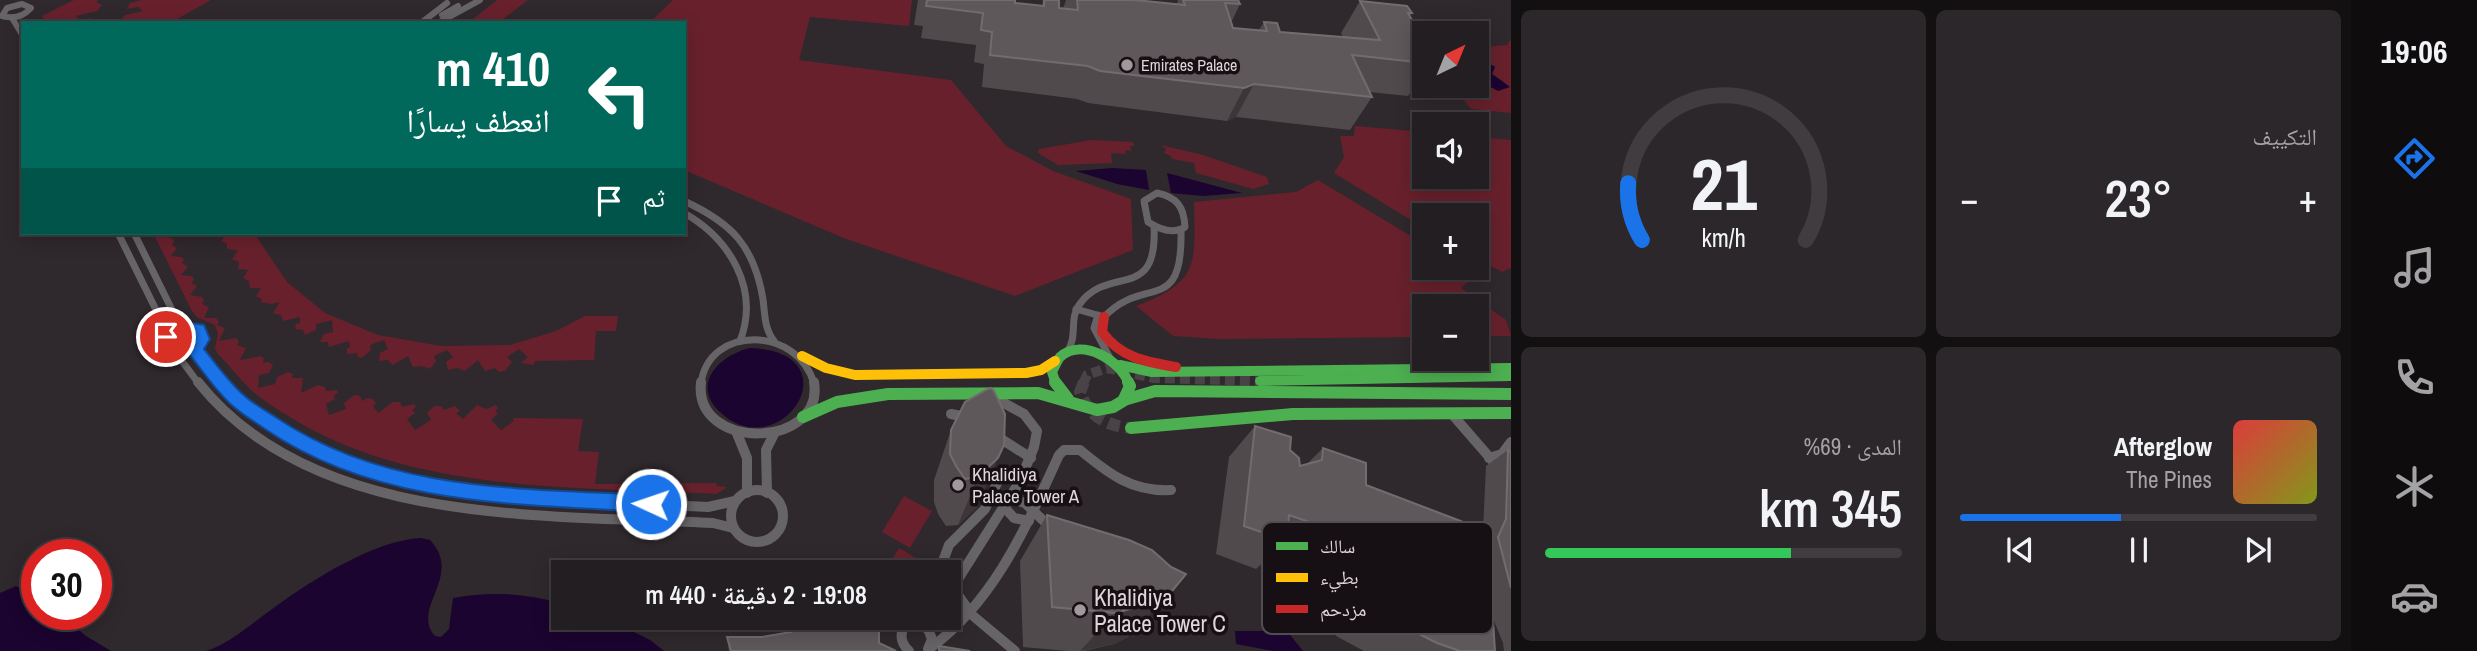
<!DOCTYPE html>
<html lang="ar">
<head>
<meta charset="utf-8">
<style>
	:root { --surface:#231e21; --page:#2b272a; --text:#f1f3f6; --muted:#a3a2a5; --line:#403c3f; --accent:#1a73e8 }
	body { margin:0; font-family:"Archivo Narrow","Noto Naskh Arabic",sans-serif; background:var(--page); color:var(--text); direction:rtl; height:100vh; display:flex; flex-direction:column; font-size:26px; white-space:nowrap }
	* { box-sizing:border-box; margin:0 }
	p { font-size:23px; color:var(--muted) }
	.icon { flex:none; width:38px; height:38px; fill:none; stroke:currentColor; stroke-width:2; stroke-linecap:round; stroke-linejoin:round }
	.map { position:relative; flex:1; overflow:hidden; direction:ltr }
	.side { display:flex; flex-direction:column; gap:10px; padding:10px; background:#131012; width:840px }
	.side>* { flex:none }
	.top-card { position:absolute; left:21px; top:21px; width:665px; height:214px; border-radius:0px; box-shadow:0 4px 18px #0003,0 0 0 2px var(--line); direction:rtl; background:#00695c; color:#fff; overflow:hidden }
	.needle { width:46px; rotate:43deg }
	.controls { position:absolute; left:1412px; top:21px; display:grid; gap:14px }
	.controls a { display:grid; place-items:center; width:77px; height:77px; border-radius:0px; background:var(--surface); box-shadow:0 4px 18px #0003,0 0 0 2px var(--line); font-size:35px }
	.speed { position:absolute; left:21px; top:539px; display:flex; gap:14px; font-size:35px; font-weight:700; text-align:center }
	.speed>* { display:grid; place-content:center; width:91px; height:91px; border-radius:50%; background:var(--surface); box-shadow:0 4px 18px #0003,0 0 0 2px var(--line); line-height:1 }
	.speed .limit { border:10px solid #d22; background:#fff; color:#111 }
	.pin { position:absolute; display:grid; place-items:center; width:60px; height:60px; color:#fff; margin:-30px; border:4px solid #fff; border-radius:50%; box-shadow:0 2px 7px #0007 }
	.me { position:absolute; width:77px; margin:-38px; rotate:273deg; stroke-linejoin:round; filter:drop-shadow(0 0 5px #0008) }
	.turn { display:flex; align-items:center; gap:24px; height:147px; padding:0 21px; font-size:32px }
	.turn .icon { width:91px; height:91px; stroke-width:2.5 }
	.turn b { display:block; font-size:49px; line-height:60px }
	.then { display:flex; align-items:center; height:66px; padding:0 21px; background:#0003; gap:14px; font-size:26px }
	.big { font-size:52px; font-weight:600; line-height:1.1 }
	.side .tile { flex:1; display:flex; flex-direction:column; justify-content:center; gap:10px; min-width:0; padding:0 24px; border-radius:10px; background:var(--page) }
	.side .dial { align-items:center; gap:0 }
	.dial svg { height:182px; overflow:visible; fill:none; stroke:var(--line); stroke-width:7; stroke-linecap:round; text-anchor:middle }
	.dial text { fill:var(--text); stroke:none }
	.song { display:flex; align-items:center; gap:21px }
	.cover { width:84px; height:84px; border-radius:10px; background:linear-gradient(135deg,hsl(0 70% 55%),hsl(70 70% 35%)) }
	.played { height:7px; border-radius:4px; background:linear-gradient(90deg,var(--accent) 45%,var(--line) 45%) }
	.keys { display:flex; justify-content:space-around; direction:ltr }
	.heat { display:flex; justify-content:space-between; align-items:center; font-size:38px; direction:ltr }
	.charge { height:10px; border-radius:5px; background:linear-gradient(90deg,#34c759 69%,var(--line) 0) }
	.side .tiles { flex:1; display:grid; gap:10px; grid-template-columns:repeat(2,1fr) }
	.trip { position:absolute; left:551px; top:560px; width:410px; height:70px; border-radius:0px; background:var(--surface); box-shadow:0 4px 18px #0003,0 0 0 2px var(--line); font-weight:600; line-height:70px; text-align:center; direction:rtl }
	main { display:flex; flex:1; min-height:0 }
	.dock { display:flex; flex-direction:column; width:126px; justify-content:space-around; align-items:center; background:#0e0c0d; color:var(--muted) }
	.dock .icon { width:49px; height:49px }
	.dock .active { color:var(--accent) }
	.dock b { font-size:32px; color:var(--text) }
	.map>svg:first-child { display:block }
	.green { fill:#68212c }
	.water { fill:#1b0430 }
	.lines { fill:none; stroke-linecap:round; stroke-linejoin:round }
	.secondary-tunnel-far1 { stroke:#494246; stroke-width:10; stroke-dasharray:10 5; stroke-linecap:butt }
	.secondary-tunnel { stroke:#494246; stroke-width:12; stroke-dasharray:12 6; stroke-linecap:butt }
	.street-far2 { stroke:#676468; stroke-width:6 }
	.street-far1 { stroke:#676468; stroke-width:7 }
	.street { stroke:#676468; stroke-width:10 }
	.fast-far1 { stroke:#4caf50; stroke-width:10 }
	.fast { stroke:#4caf50; stroke-width:12 }
	.slow { stroke:#ffc107; stroke-width:10 }
	.jam { stroke:#c62828; stroke-width:10 }
	.wall { fill:#504a4c }
	.shaded-wall { fill:#3c3639 }
	.building { fill:#5f585b; stroke:#736c6f; stroke-width:2 }
	.route { fill:#1a73e8; stroke:#114b97; stroke-width:2 }
	.poi-dot { fill:#a1989e; stroke:#161014; stroke-width:2.5 }
	.labels { text-anchor:middle; dominant-baseline:central; stroke-width:7; stroke-linejoin:round; paint-order:stroke }
	.far-poi-label { font-size:16px; fill:#dfd5db; stroke:#161014; text-anchor:start }
	.poi-label { font-size:19px; fill:#dfd5db; stroke:#161014; text-anchor:start }
	.near-poi-label { font-size:23px; fill:#dfd5db; stroke:#161014; text-anchor:start }
	.key { fill:#161014; stroke:#524b50; stroke-width:2 }
	.key-label { font-size:19px; fill:#dfd5db }
</style>
</head>
<body>
<main>
<nav class="dock">
<b>19:06</b>
<svg class="icon active" aria-label="directions" viewBox="0 0 24 24"><path d="M12 3l9 9-9 9-9-9zM9 14v-3h6M13 9l2 2-2 2"/></svg>
<svg class="icon" aria-label="music" viewBox="0 0 24 24"><path d="M9 18V5l10-2v13"/><circle cx="6" cy="18" r="3"/><circle cx="16" cy="16" r="3"/></svg>
<svg class="icon" aria-label="phone" viewBox="0 0 24 24"><path d="M5 4h4l2 5-3 2q2 4 5 5l2-3 5 2v4C11 20 4 13 5 4z"/></svg>
<svg class="icon" aria-label="climate" viewBox="0 0 24 24"><path d="M12 3v18M4 7l16 10M4 17L20 7"/></svg>
<svg class="icon" aria-label="car" viewBox="0 0 24 24"><path d="M5 17H2v-5l4-1 3-4h7l3 4 3 1v5h-3M9 17h6M6 11h13"/><circle cx="7" cy="17" r="2"/><circle cx="17" cy="17" r="2"/></svg>
</nav>
<section class="side">
<div class="tiles">
<div class="tile"><p>التكييف</p>
<div class="heat"><a>−</a><b class="big">23°</b><a>+</a></div>
</div>
<div class="tile dial"><svg viewBox="0 0 100 80">
<path d="M14 69A42 42 0 1 1 86 69"/>
<path d="M14 69A42 42 0 0 1 8 44" stroke="#1a73e8"/>
<text x="50" y="56" font-size="32" font-weight="700">21</text>
<text x="50" y="72" font-size="11">km/h</text>
</svg></div>
<div class="tile">
<div class="song"><i class="cover"></i><div><b>Afterglow</b><p>The Pines</p></div></div>
<div class="played"></div>
<div class="keys"><svg class="icon" aria-label="previous" viewBox="0 0 24 24"><path d="M18 5L8 12l10 7zM5 5v14"/></svg><svg class="icon" aria-label="pause" viewBox="0 0 24 24"><path d="M8 5v14M16 5v14"/></svg><svg class="icon" aria-label="next" viewBox="0 0 24 24"><path d="M6 5l10 7-10 7zM19 5v14"/></svg></div>
</div>
<div class="tile"><p>المدى · 69%</p><b class="big">345 km</b><div class="charge"></div></div>
</div>
</section>
<div class="map">
<svg width="1511" height="651" viewBox="0 0 1511 651">
	<rect width="100%" height="100%" fill="#2f282c"/>
	<g class="green">
		<path d="M74,0H99L96,2L102,5L97,11L76,16L80,20L92,18L89,23H46L42,16Z"/>
		<path d="M142,0H211L170,23L120,21L125,15L143,11L138,7L127,9L130,3Z"/>
		<path d="M497,0H528L498,23H468Z"/>
		<path d="M673,0H912L909,26L810,17L799,60L951,80L1006,146L1053,171L1131,199L1133,250L1015,296L846,239L684,170V23H649Z"/>
		<path d="M1511,39V113L1471,109L1462,98L1469,97L1465,93V86H1477V69L1484,78L1505,82L1492,74L1495,66L1477,58V44L1482,47L1507,45Z"/>
		<path d="M1355,126L1424,132V177H1477V137L1511,140V268L1502,272L1477,258V215H1424V228L1334,173L1344,157L1340,136H1354Z"/>
		<path d="M1091,140L1133,142L1134,146H1130L1131,151L1125,150L1126,154L1111,153L1112,163L1058,165L1038,153L1039,149Z"/>
		<path d="M1161,145L1203,155L1267,177L1269,184L1253,189L1196,173L1194,163L1172,159L1171,156L1164,153L1166,149Z"/>
		<path d="M1318,180L1424,244V268H1465L1475,274L1461,288L1506,320L1511,336H1477V306H1424V337L1219,339L1173,336L1136,306C1200,282 1195,264 1194,202L1296,192Z"/>
		<path d="M153,233H165L162,237L172,238L174,241L172,245L177,248L171,256L182,257L184,260L182,263L188,267L181,275L192,276L194,280L191,283L197,286L190,295L202,297L204,300L202,304L209,307L204,318H216L219,322L217,325L225,328L219,341L236,338L239,341L237,345L246,348L240,360L261,356L264,358L263,363L269,362L273,365L269,373L259,375L258,388L275,384L277,377L288,372L293,374L292,378H303L301,393L318,385L325,387L326,391L337,390L338,393L334,395L335,399L326,404L329,415L346,409L344,403L354,395L360,396L362,401L368,398L373,399L376,404L373,406L378,413L393,402H400L402,407L414,404L416,407L412,410L415,413L407,419L415,430L431,420L427,413L434,406H441L444,410L455,406L460,411L456,413L463,419L477,405L486,409L496,405L498,408L495,411L498,414L491,420L501,430L514,421L513,418L583,419L578,451L599,452L595,484L716,483L717,486L727,487L717,494C578,486 422,494 298,422C282,412 264,402 250,389C239,378 229,365 218,354L215,348L218,334L215,325L197,317L192,311Z"/>
		<path d="M227,233H254L287,282L325,313L378,335L441,346L510,345L556,331L585,316H618L616,331H596L594,360L535,361L534,365L521,363L528,357L519,349L507,357L512,362L505,371L499,372L495,368L485,371L478,360L465,371L457,368L448,370L446,362L453,357L447,350L434,356L436,361L430,369L422,366L413,367L408,356L393,365L388,360L379,361L380,353L388,349L384,340L370,345L371,350L362,358L358,357L357,353L347,354V348L350,347L349,341L329,347L328,342H320L324,334L333,332L332,320L316,324V330L305,335L303,330L295,329L296,324L300,323V317L283,321L281,315L273,313L280,302L271,304L261,302L262,299L256,296L261,288H250L249,281L243,278L248,270L238,269L239,262L232,259L238,250L227,249V244L221,241Z"/>
		<path d="M904,496L932,511L910,548L882,532Z"/>
		<path d="M899,548L928,565L924,572H885Z"/>
	</g>
	<g class="water">
		<path d="M1477,58L1495,67L1492,74L1510,87L1498,91L1479,81L1484,77L1477,69Z"/>
		<path d="M1112,168L1146,170L1149,190L1117,184L1076,171Z"/>
		<path d="M1167,173L1242,193L1203,196L1171,193Z"/>
		<path d="M750,348C857,352 780,469 720,412C690,384 720,355 750,348Z"/>
		<path d="M421,538L430,540C464,576 410,608 435,636L441,637L449,629L453,598C491,591 527,593 563,604L564,618H606L650,640L664,651H206C231,643 253,622 275,607C312,580 375,540 421,538Z"/>
		<path d="M16,586L37,596V614H60L86,636L111,651H0V593Z"/>
		<path d="M1288,625L1291,636L1303,651H1274L1236,644L1235,631H1271Z"/>
	</g>
	<g class="lines">
		<path class="secondary-tunnel-far1" d="M1083,384L1087,375L1107,368L1154,378L1260,381"/>
		<path class="secondary-tunnel" d="M1084,382L1080,392C1088,416 1107,426 1131,428"/>
		<g class="street-far2">
			<path d="M22,4L31,8C23,17 13,19 2,16L7,8Z"/>
			<path d="M442,15L458,6"/>
			<path d="M12,18L23,36"/>
			<path d="M421,23L447,3"/>
			<path d="M438,23L480,0"/>
		</g>
		<g class="street-far1">
			<path d="M1157,193C1177,197 1184,207 1185,227C1173,235 1159,229 1148,222L1144,201Z"/>
			<path d="M684,201C732,223 754,246 763,299C765,314 764,328 774,341"/>
			<path d="M684,213C730,239 760,289 740,341"/>
			<path d="M118,233L163,324L166,337"/>
			<path d="M134,233L176,318L186,328"/>
			<path d="M1076,309L1104,317C1145,274 1183,317 1181,230"/>
			<path d="M1098,315L1094,328L1111,360"/>
			<path d="M186,328L201,332L199,345L183,356H164L160,350C164,337 173,332 186,328Z"/>
			<path d="M195,350L221,384"/>
			<path d="M1067,352C1078,337 1069,319 1079,305C1108,263 1158,304 1154,226"/>
			<path d="M179,357L199,384"/>
			<path d="M701,384C708,325 798,325 814,384"/>
		</g>
		<g class="street">
			<path d="M198,382C314,528 545,514 713,523L733,528"/>
			<path d="M220,382C331,508 554,500 708,507L735,501"/>
			<path d="M701,382C693,452 825,449 814,382"/>
			<path d="M1451,413L1511,482"/>
			<path d="M951,414L966,417"/>
			<path d="M736,431L747,458V493"/>
			<path d="M995,435L1031,458"/>
			<path d="M1489,458L1502,454L1511,442"/>
			<circle cx="757" cy="516" r="26"/>
			<path d="M767,493L766,450L775,432"/>
			<path d="M994,494L1025,503L1051,528"/>
			<path d="M1004,507L1014,518L1029,521"/>
			<path d="M939,572L949,545L985,509L999,479"/>
			<path d="M953,588L972,615L1015,651"/>
			<path d="M948,595L1020,481L1034,447L1037,431L1024,414L993,397"/>
			<path d="M929,649C995,601 1026,527 1059,455L1064,450H1080C1109,474 1132,492 1171,490"/>
			<path d="M909,651C901,643 899,635 905,625L914,622L928,629L932,639L928,649"/>
		</g>
		<g class="fast-far1">
			<path d="M1120,365L1152,372L1511,368"/>
			<path d="M1260,381L1511,376"/>
			<path d="M1056,384L1052,372C1054,368 1057,361 1060,357C1083,337 1121,361 1129,384"/>
		</g>
		<g class="fast">
			<path d="M1055,382L1068,399"/>
			<path d="M1124,400L1155,391L1511,394"/>
			<path d="M803,417L837,402L888,394L1038,393L1097,410L1113,407L1123,401L1130,386L1128,382"/>
			<path d="M1131,428L1293,414L1511,413"/>
		</g>
		<path class="slow" d="M802,356L826,368L855,375L1026,373L1041,370L1055,361"/>
		<path class="jam" d="M1104,317L1102,332C1121,358 1146,362 1176,367"/>
	</g>
	<g class="wall">
		<path d="M918,0H1015V3L1042,6L1043,0H1059V8L1063,9L1066,0H1135L1177,4L1178,0H1238L1240,4L1231,23L1233,28L1259,30L1264,22L1280,32L1343,37L1341,33L1360,1L1412,13L1410,16L1424,41V73L1408,96L1369,92L1372,97L1350,130L1236,117L1227,121L1088,103L1077,99L982,87L984,64L974,62L976,45L921,38L923,26L914,25Z"/>
		<path d="M991,388L977,507L958,525L946,526L938,514L934,502V480L951,430Z"/>
		<path d="M1255,426L1290,450L1300,466L1307,464L1323,448L1366,485L1483,530L1486,466L1508,450L1511,452V651H1504L1503,643L1492,616L1495,651H1364L1336,636L1337,601L1286,582L1288,554L1277,550L1256,569L1216,554L1229,457Z"/>
		<path d="M1047,515L1129,540L1128,637L1114,644L1084,651H1068L1023,647L1020,561Z"/>
		<path d="M727,637L879,643L896,651H729Z"/>
	</g>
	<g class="shaded-wall">
		<path d="M1254,84L1236,117L1227,121L1244,88Z"/>
		<path d="M1004,445L977,507L958,525L978,477Z"/>
		<path d="M1168,596L1128,637L1114,644L1080,651L1115,613Z"/>
	</g>
	<g class="building">
		<path d="M927,0H1015V3L1044,6V0H1059V8L1078,10L1077,0H1135L1185,5L1183,0H1238L1240,4L1225,3L1233,28L1267,31L1264,22L1277,23L1280,32L1380,40L1360,1L1407,6L1412,13H1408L1424,41V49H1423L1424,52V63L1352,55L1372,97L1254,84L1244,88L1100,71L1088,66L990,55L992,32L981,30L983,13L926,6Z"/>
		<path d="M991,388L994,391L1005,414L1004,445L998,458L978,477L965,479L956,466L950,454L951,430L965,402L986,390Z"/>
		<path d="M1255,426L1291,437L1290,450L1299,458L1300,466L1322,460L1323,448L1366,463V485L1487,531L1495,651H1460L1437,643L1374,611V575L1319,555L1321,526L1289,515L1287,541L1244,526Z"/>
		<path d="M1508,450L1511,452V588L1498,537L1506,519Z"/>
		<path d="M1047,515L1129,540L1152,550L1171,567L1186,574L1168,596L1153,603L1115,613L1052,607Z"/>
		<path d="M819,618H879V643L896,651H731L727,637H762L791,632Z"/>
		<path d="M939,646L970,651H939Z"/>
	</g>
	<path class="route" d="M186,322L204,325L210,339L204,349C217,365 230,384 246,397C255,405 267,411 277,418C389,493 521,488 651,495L658,498L660,504L658,510L651,512C518,504 379,507 265,429C255,422 243,415 234,407C217,393 203,371 189,354L187,350L194,338L193,335L187,334L166,343L161,342L158,337L161,333Z"/>
	<g class="poi-dot">
		<circle cx="1127" cy="65" r="7"/>
		<circle cx="958" cy="485" r="7"/>
		<circle cx="1080" cy="610" r="7"/>
	</g>
	<g class="labels">
		<g class="far-poi-label">
			<text x="1141" y="65">Emirates Palace</text>
		</g>
		<g class="poi-label">
			<text x="972" y="474">Khalidiya<tspan x="972" dy="22">Palace Tower A</tspan></text>
		</g>
		<g class="near-poi-label">
			<text x="1094" y="597">Khalidiya<tspan x="1094" dy="26">Palace Tower C</tspan></text>
		</g>
	</g>
	<rect x="1262" y="522" width="231" height="112" rx="10" class="key"/>
	<rect x="1276" y="542" width="32" height="8" fill="#4caf50"/>
	<rect x="1276" y="573" width="32" height="9" fill="#ffc107"/>
	<rect x="1276" y="605" width="32" height="8" fill="#c62828"/>
	<g class="key-label">
		<text x="1320" y="553">سالك</text>
		<text x="1320" y="584">بطيء</text>
		<text x="1320" y="616">مزدحم</text>
	</g>
</svg>
<div class="controls">
<a><svg class="needle" viewBox="-14 -14 28 28"><path d="M0-13l5 13h-10z" fill="#e53935"/><path d="M0 13l5-13h-10z" fill="#a3a2a5"/></svg></a>
<a><svg class="icon" aria-label="sound" viewBox="0 0 24 24"><path d="M4 9h4l5-4v14l-5-4H4zM17 9q2 3 0 6"/></svg></a>
<a>+</a>
<a>−</a>
</div>
<div class="speed"><div class="limit">30</div></div>
<div class="pin" style="left:166px;top:337px;background:#d93025"><svg class="icon" aria-label="arrive" viewBox="0 0 24 24"><path d="M6 21V4h12l-3 4 3 4H6"/></svg></div>
<svg class="me" style="left:651px;top:504px" viewBox="-20 -20 40 40"><circle r="17" fill="#1a73e8" stroke="#fff" stroke-width="3"/><path d="M0-11L8 9 0 5-8 9z" fill="#fff"/></svg>
<div class="trip">19:08 · 2 دقيقة · 440 m</div>
<div class="top-card">
<div class="turn"><svg class="icon" aria-label="left" viewBox="0 0 24 24"><path d="M17 20v-9H6M10 6l-5 5 5 5"/></svg><div><b>410 m</b>انعطف يسارًا</div></div>
<div class="then">ثم<svg class="icon" aria-label="arrive" viewBox="0 0 24 24"><path d="M6 21V4h12l-3 4 3 4H6"/></svg></div>
</div>
</div>
</main>
</body>
</html>
